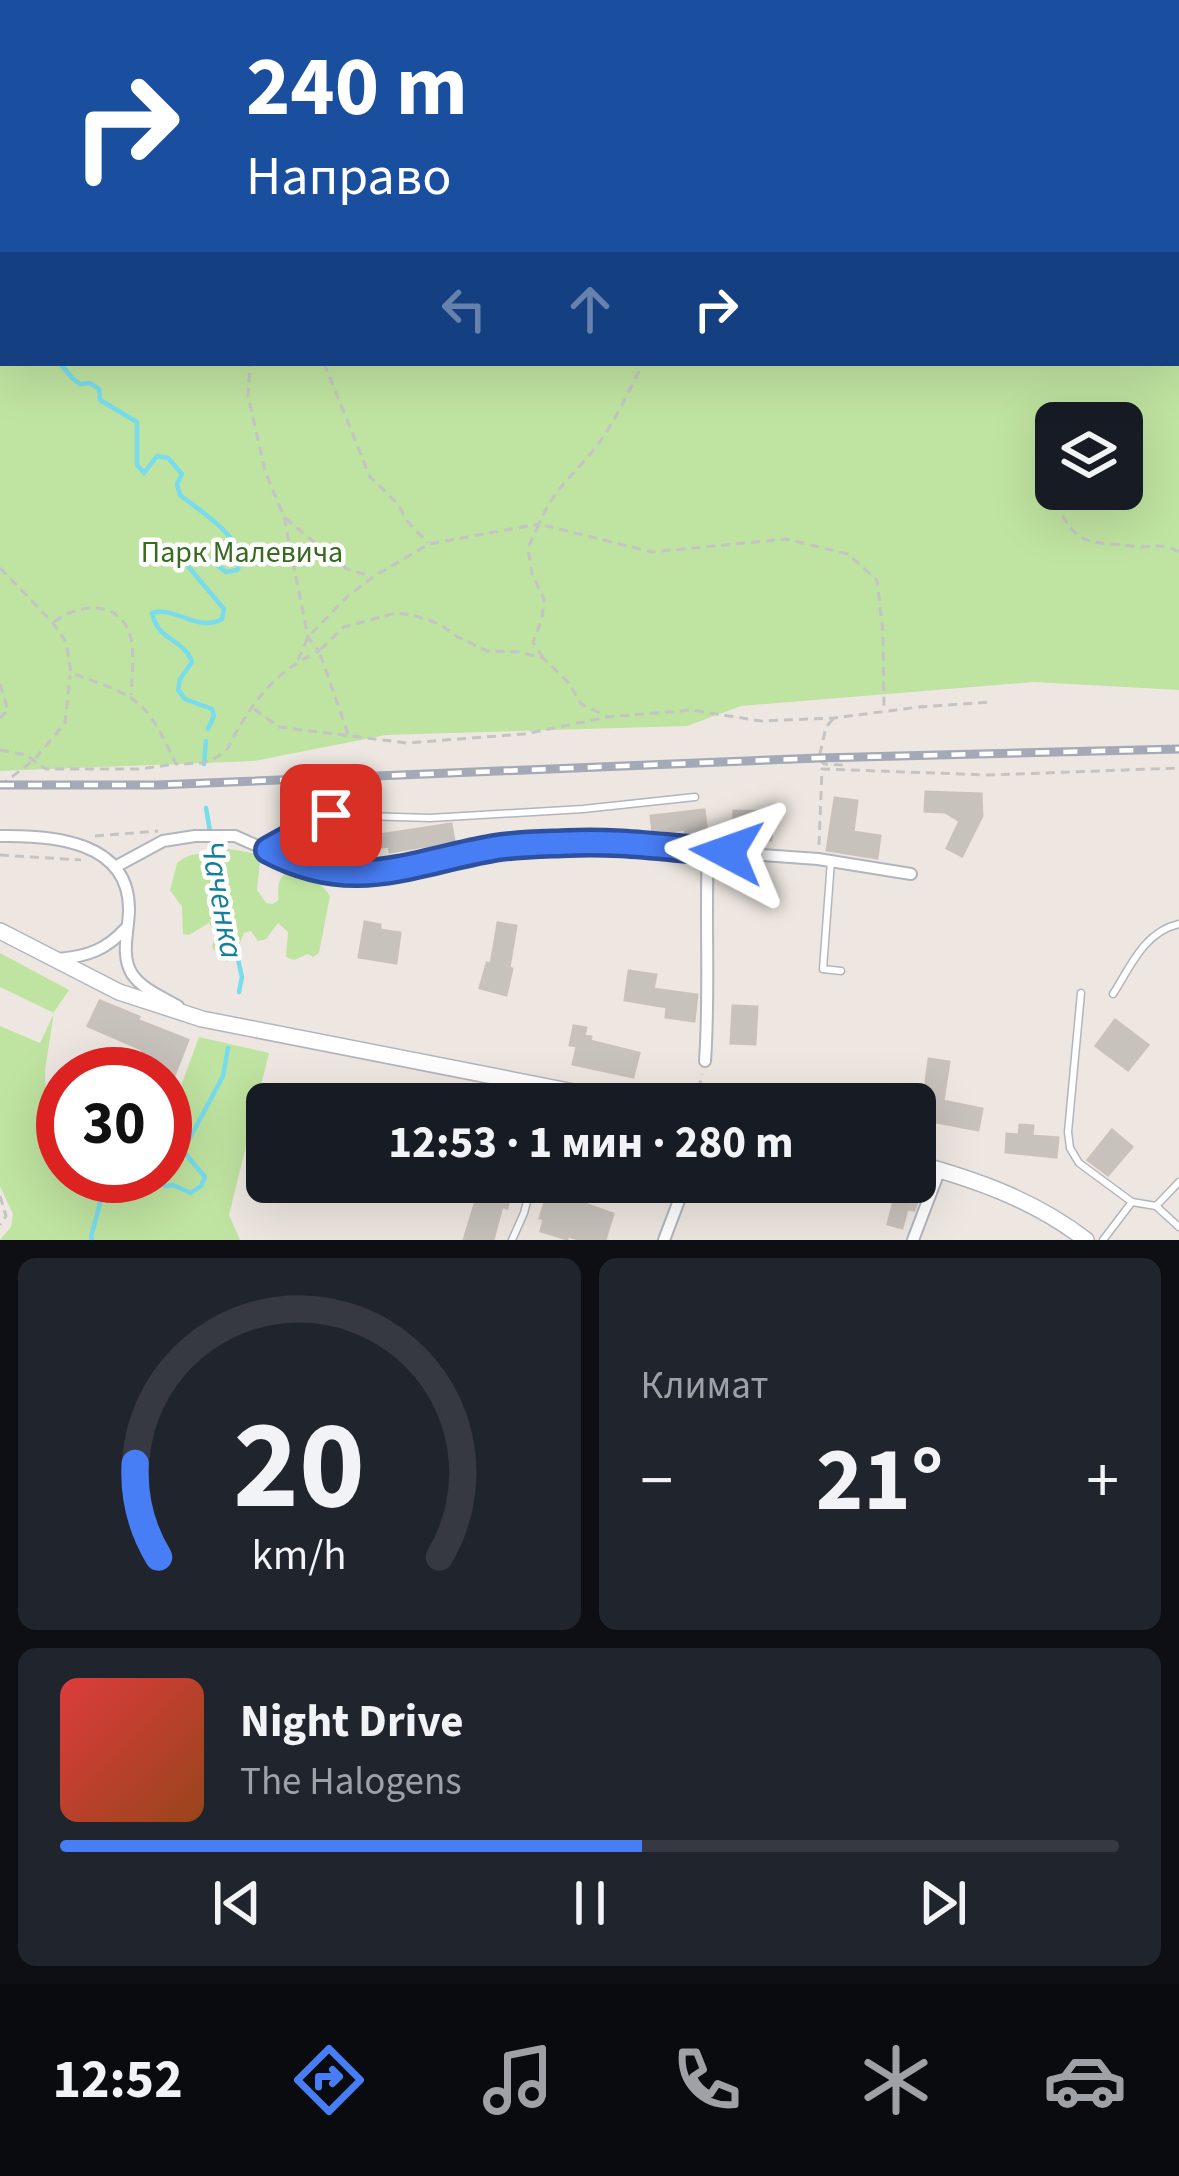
<!DOCTYPE html>
<html lang="ru">
<head>
<meta charset="utf-8">
<style>
	:root { --surface:#171b24; --page:#20242c; --text:#f1f3f6; --muted:#9ea1a6; --line:#363941; --accent:#477df5 }
	body { margin:0; font-family:"Source Sans 3",sans-serif; background:var(--page); color:var(--text); height:100vh; display:flex; flex-direction:column; font-size:45px; white-space:nowrap }
	* { box-sizing:border-box; margin:0 }
	p { font-size:39px; color:var(--muted) }
	.icon { flex:none; width:66px; height:66px; fill:none; stroke:currentColor; stroke-width:2; stroke-linecap:round; stroke-linejoin:round }
	.map { position:relative; height:1240px; overflow:hidden }
	.drawer { display:flex; flex-direction:column; gap:18px; padding:18px; background:#0d0f14; flex:1 }
	.drawer>* { flex:none }
	.banner { position:absolute; left:0px; top:0px; width:1179px; height:366px; box-shadow:0 12px 48px #0002; background:#1a4fa0; color:#fff; overflow:hidden }
	.fabs { position:absolute; left:1035px; top:402px; display:grid; gap:24px }
	.fabs a { display:grid; place-items:center; width:108px; height:108px; border-radius:18px; background:var(--surface); box-shadow:0 12px 48px #0002; font-size:60px }
	.speed { position:absolute; left:36px; top:1047px; display:flex; gap:24px; font-size:60px; font-weight:700; text-align:center }
	.speed>* { display:grid; place-content:center; width:156px; height:156px; border-radius:50%; background:var(--surface); box-shadow:0 12px 48px #0002; line-height:1 }
	.speed .limit { border:18px solid #d22; background:#fff; color:#111 }
	.pin { position:absolute; display:grid; place-items:center; width:102px; height:102px; color:#fff; margin:-51px; border-radius:24px; box-shadow:0 6px 18px #0006 }
	.me { position:absolute; width:132px; margin:-66px; rotate:274deg; stroke-linejoin:round; filter:drop-shadow(0 0 9px #0008) }
	.turn { display:flex; align-items:center; gap:42px; height:252px; padding:0 48px; font-size:54px }
	.turn .icon { width:156px; height:156px; stroke-width:2.5 }
	.turn b { display:block; font-size:84px; line-height:102px }
	.lanes { display:flex; align-items:center; height:114px; padding:0 48px; background:#0003; justify-content:center; gap:60px; direction:ltr }
	.lanes .off { opacity:.35 }
	.big { font-size:90px; font-weight:700; line-height:1.1 }
	.drawer .card { flex:1; display:flex; flex-direction:column; justify-content:center; gap:18px; min-width:0; padding:0 42px; border-radius:18px; background:var(--page) }
	.drawer .dial { align-items:center; gap:0 }
	.dial svg { height:312px; overflow:visible; fill:none; stroke:var(--line); stroke-width:7; stroke-linecap:round; text-anchor:middle }
	.dial text { fill:var(--text); stroke:none }
	.song { display:flex; align-items:center; gap:36px }
	.cover { width:144px; height:144px; border-radius:18px; background:linear-gradient(135deg,hsl(0 70% 55%),hsl(20 70% 35%)) }
	.played { height:12px; border-radius:6px; background:linear-gradient(90deg,var(--accent) 55%,var(--line) 55%) }
	.keys { display:flex; justify-content:space-around; direction:ltr }
	.heat { display:flex; justify-content:space-between; align-items:center; font-size:66px; direction:ltr }
	.drawer .tiles { flex:1; display:grid; gap:18px; grid-template-columns:1fr 1fr }
	.card:last-child { grid-column:span 2 }
	.trip { position:absolute; left:246px; top:1083px; width:690px; height:120px; border-radius:18px; background:var(--surface); box-shadow:0 12px 48px #0002; font-weight:700; line-height:120px; text-align:center }
	.menu { display:flex; height:192px; justify-content:space-around; align-items:center; background:#090b0e; color:var(--muted) }
	.menu .icon { width:84px; height:84px }
	.menu .current { color:var(--accent) }
	.menu b { font-size:54px; color:var(--text) }
	.map>svg:first-child { display:block }
	.green { fill:#bfe3a0; fill-rule:evenodd }
	.lines { fill:none; stroke-linecap:round; stroke-linejoin:round }
	.stream { stroke:#78dcec; stroke-width:4.5 }
	.building { fill:#c7c2bc; stroke:#cac2ba; stroke-width:3 }
	.service-casing { stroke:#b1b5bd; stroke-width:9 }
	.minor-casing { stroke:#b1b5bd; stroke-width:14 }
	.secondary-casing { stroke:#b1b5bd; stroke-width:18 }
	.path { stroke:#c4c4c4; stroke-width:3; stroke-dasharray:9 6; stroke-linecap:butt }
	.service { stroke:#fff; stroke-width:6 }
	.minor { stroke:#fff; stroke-width:10 }
	.secondary { stroke:#fff; stroke-width:15 }
	.rail-casing { stroke:#a3a9b7; stroke-width:9 }
	.rail { stroke:#fff; stroke-width:4.5; stroke-dasharray:14; stroke-linecap:butt }
	.route-casing { stroke:#2e519f; stroke-width:30 }
	.route { stroke:#477df5; stroke-width:21 }
	.labels { text-anchor:middle; dominant-baseline:central; stroke-width:9; stroke-linejoin:round; paint-order:stroke }
	.park-label { font-size:30px; fill:#376b1d; stroke:#fff }
	.water-label { font-size:33px; font-style:italic; fill:#127f9e; stroke:#fff }
</style>
</head>
<body>
<div class="map">
<svg width="1179" height="1240" viewBox="0 0 1179 1240">
	<rect width="100%" height="100%" fill="#eee7e1"/>
	<g class="green">
		<path d="M0,0H1179V690L1034,682L741,706L687,726L386,735L254,761L0,771ZM1176,3V363H3V3ZM1056,423H1122V489H1056Z"/>
		<path d="M224,848L258,854L260,861L257,890L266,903L272,904L278,901C279,894 277,887 280,880C290,859 323,883 330,896L319,953L313,957L308,954L294,960L286,957L288,932L278,923L266,939L258,941L251,931L244,933L236,952L227,962L212,948L215,933L209,923L189,935L183,934L182,907L170,890L177,863C195,848 205,858 224,848Z"/>
		<path d="M0,953L69,990L54,1012L45,1070L48,1162H63V1176H165V1129L199,1037L269,1053L229,1215L240,1240H0L11,1227L13,1214L0,1186V1026L40,1043L54,1013L0,987Z"/>
	</g>
	<g class="lines">
		<g class="stream">
			<path d="M9,3V0"/>
			<path d="M0,65L3,66"/>
			<path d="M0,213L3,210"/>
			<path d="M60,363L72,378L80,384L90,383L99,389L100,400L137,422V465L144,473L157,456L168,458L182,474L177,484L180,495C203,513 233,531 243,560L237,570L226,572L192,547L181,549L182,559L224,609L222,619C197,633 177,606 152,613C158,642 184,638 192,662L180,679L178,690L185,699L212,709L214,716L208,729"/>
			<path d="M204,764L206,741"/>
			<path d="M206,808L213,849L242,977L239,992"/>
			<path d="M158,1176L165,1186L173,1185L191,1193L201,1186L205,1177L183,1151L223,1076L228,1048"/>
			<path d="M92,1240L91,1237L102,1196L99,1176"/>
		</g>
	</g>
	<g class="building">
		<path d="M926,792L981,794L982,816L962,856L947,848L960,821L945,812L925,811Z"/>
		<path d="M835,798L857,801L853,832L880,836L877,858L827,850Z"/>
		<path d="M704,810L707,832L686,834L685,829L653,833L651,816Z"/>
		<path d="M734,811L773,812L771,840L742,839V831H733Z"/>
		<path d="M451,824L454,841L390,852L389,846L338,853L334,832L372,826L373,836Z"/>
		<path d="M365,922L380,925V930L400,933L396,963L359,957Z"/>
		<path d="M498,923L516,926L509,968L512,969L506,995L480,988L487,963L491,964Z"/>
		<path d="M629,971L656,975L653,989L697,995L694,1021L666,1017L667,1007L625,1000Z"/>
		<path d="M100,1001L139,1017L137,1020L188,1040L166,1096L165,1074H134L143,1050L88,1026Z"/>
		<path d="M733,1006L757,1007L755,1044L731,1043Z"/>
		<path d="M1115,1020L1148,1045L1128,1070L1096,1046Z"/>
		<path d="M574,1026L586,1028L584,1036L591,1037L590,1041L639,1053L633,1077L573,1064L577,1046L570,1045Z"/>
		<path d="M929,1059L949,1062L943,1101L982,1109L978,1130L921,1119Z"/>
		<path d="M1020,1125L1033,1126L1032,1136L1058,1138L1056,1157L1006,1152L1007,1134L1019,1135Z"/>
		<path d="M1112,1130L1132,1147L1108,1175L1088,1160Z"/>
		<path d="M263,1143L267,1144V1182H309L303,1198L253,1183Z"/>
		<path d="M458,1182H508L506,1190L511,1192L507,1208L502,1206L493,1240H464L479,1191Z"/>
		<path d="M898,1185L921,1191L914,1210L907,1209L902,1228L888,1224Z"/>
		<path d="M553,1188L581,1196L579,1202L613,1214L605,1240H582L568,1236L567,1239L541,1231L544,1219L540,1218L546,1199L549,1201Z"/>
	</g>
	<g class="lines">
		<g class="service-casing">
			<g id="service">
				<path d="M268,850L331,815L430,818L583,809L695,797"/>
				<path d="M831,861L823,969L841,971"/>
				<path d="M1081,993L1068,1132L1070,1148L1079,1163L1132,1202L1156,1206L1179,1182"/>
				<path d="M1113,994C1131,966 1144,932 1179,924"/>
				<path d="M1156,1206L1179,1227"/>
				<path d="M512,1240L524,1213L532,1182"/>
				<path d="M1103,1240L1132,1202"/>
			</g>
		</g>
		<g class="minor-casing">
			<g id="minor">
				<path d="M0,836C52,835 129,841 129,909C129,930 120,955 132,974C142,989 162,997 178,1006"/>
				<path d="M115,867L163,841L195,836H235L278,855L335,874H354L432,864L495,847L575,842L818,859L911,874"/>
				<path d="M59,959C88,956 106,950 126,928"/>
				<path d="M705,1061C710,991 705,921 708,851"/>
				<path d="M664,1240L686,1182"/>
				<path d="M913,1240L940,1169"/>
			</g>
		</g>
		<g class="secondary-casing">
			<g id="secondary">
				<path d="M0,931L119,992L202,1019L635,1104"/>
				<path d="M915,1163C977,1180 1034,1200 1086,1240"/>
			</g>
		</g>
		<g class="path">
			<path d="M671,0L673,3"/>
			<path d="M257,3L258,0"/>
			<path d="M790,3L791,0"/>
			<path d="M915,3L916,0"/>
			<path d="M1176,54L1179,53"/>
			<path d="M324,363L370,477L397,503L408,522L428,543"/>
			<path d="M1055,502C1071,532 1077,543 1113,544C1123,544 1132,547 1142,547C1158,546 1165,544 1179,552"/>
			<path d="M285,518L347,569L370,576"/>
			<path d="M0,568L53,623L66,642L71,673C139,697 145,698 176,764C202,763 208,766 228,748C250,704 274,672 319,651L308,637L284,517L265,471L248,396L250,363"/>
			<path d="M54,622C83,600 126,601 132,644C134,660 132,678 131,695"/>
			<path d="M543,658L533,642L542,619L544,599L532,574L528,548L539,524L652,552L786,539L848,554L877,580L883,632L884,710"/>
			<path d="M298,660L308,637L348,596L373,577L429,544L539,524C554,488 573,476 596,447C615,422 629,391 643,363"/>
			<path d="M0,684L8,710L0,718"/>
			<path d="M254,709L279,727L407,743L524,734L608,717L691,710L761,721L834,718L919,707L991,702"/>
			<path d="M833,719L826,727L819,758L824,764L844,765V770"/>
			<path d="M348,734L319,651L344,627L396,613L413,615L440,624L456,636L487,651L519,652L543,658L569,683L581,704L608,717"/>
			<path d="M0,750L26,755L46,769H140L175,764"/>
			<path d="M0,786L34,760L65,723L70,675"/>
			<path d="M95,836L158,831"/>
			<path d="M819,845L822,769L989,775L1179,768"/>
			<path d="M0,855L81,860"/>
			<path d="M696,1104L702,1074"/>
			<path d="M0,1196L6,1216L0,1225"/>
		</g>
		<use href="#service" class="service"/>
		<use href="#minor" class="minor"/>
		<use href="#secondary" class="secondary"/>
		<g class="rail-casing">
			<path id="rail" d="M0,785H157L819,758L1179,749"/>
		</g>
		<use href="#rail" class="rail"/>
	</g>
	<g class="lines">
		<g class="route-casing">
			<path id="route" d="M331,815L268,850C353,895 409,863 494,848C518,844 544,844 568,843C620,840 675,849 727,852"/>
		</g>
		<use href="#route" class="route"/>
	</g>
	<g class="labels">
		<g class="park-label">
			<text x="242" y="552">Парк Малевича</text>
		</g>
		<g class="water-label">
			<text transform="translate(222 900) rotate(80)">Чаченка</text>
		</g>
	</g>
</svg>
<div class="fabs">
<a><svg class="icon" aria-label="layers" viewBox="0 0 24 24"><path d="M12 4l9 5-9 5-9-5zM3 14l9 5 9-5"/></svg></a>
</div>
<div class="speed"><div class="limit">30</div></div>
<div class="pin" style="left:331px;top:815px;background:#d93025"><svg class="icon" aria-label="arrive" viewBox="0 0 24 24"><path d="M6 21V4h12l-3 4 3 4H6"/></svg></div>
<svg class="me" style="left:727px;top:852px" viewBox="-20 -20 40 40"><path d="M0-17L14 15 0 8-14 15z" fill="#477df5" stroke="#fff" stroke-width="4"/></svg>
<div class="trip">12:53 · 1 мин · 280 m</div>
<div class="banner">
<div class="turn"><svg class="icon" aria-label="right" viewBox="0 0 24 24"><path d="M7 20v-9h11M14 6l5 5-5 5"/></svg><div><b>240 m</b>Направо</div></div>
<div class="lanes"><svg class="icon off" aria-label="left" viewBox="0 0 24 24"><path d="M17 20v-9H6M10 6l-5 5 5 5"/></svg><svg class="icon off" aria-label="ahead" viewBox="0 0 24 24"><path d="M12 20V5M6 11l6-6 6 6"/></svg><svg class="icon" aria-label="right" viewBox="0 0 24 24"><path d="M7 20v-9h11M14 6l5 5-5 5"/></svg></div>
</div>
</div>
<section class="drawer">
<div class="tiles">
<div class="card dial"><svg viewBox="0 0 100 80">
<path d="M14 69A42 42 0 1 1 86 69"/>
<path d="M14 69A42 42 0 0 1 8 45" stroke="#477df5"/>
<text x="50" y="56" font-size="32" font-weight="700">20</text>
<text x="50" y="72" font-size="11">km/h</text>
</svg></div>
<div class="card"><p>Климат</p>
<div class="heat"><a>−</a><b class="big">21°</b><a>+</a></div>
</div>
<div class="card">
<div class="song"><i class="cover"></i><div><b>Night Drive</b><p>The Halogens</p></div></div>
<div class="played"></div>
<div class="keys"><svg class="icon" aria-label="previous" viewBox="0 0 24 24"><path d="M18 5L8 12l10 7zM5 5v14"/></svg><svg class="icon" aria-label="pause" viewBox="0 0 24 24"><path d="M8 5v14M16 5v14"/></svg><svg class="icon" aria-label="next" viewBox="0 0 24 24"><path d="M6 5l10 7-10 7zM19 5v14"/></svg></div>
</div>
</div>
</section>
<nav class="menu">
<b>12:52</b>
<svg class="icon current" aria-label="directions" viewBox="0 0 24 24"><path d="M12 3l9 9-9 9-9-9zM9 14v-3h6M13 9l2 2-2 2"/></svg>
<svg class="icon" aria-label="music" viewBox="0 0 24 24"><path d="M9 18V5l10-2v13"/><circle cx="6" cy="18" r="3"/><circle cx="16" cy="16" r="3"/></svg>
<svg class="icon" aria-label="phone" viewBox="0 0 24 24"><path d="M5 4h4l2 5-3 2q2 4 5 5l2-3 5 2v4C11 20 4 13 5 4z"/></svg>
<svg class="icon" aria-label="climate" viewBox="0 0 24 24"><path d="M12 3v18M4 7l16 10M4 17L20 7"/></svg>
<svg class="icon" aria-label="car" viewBox="0 0 24 24"><path d="M5 17H2v-5l4-1 3-4h7l3 4 3 1v5h-3M9 17h6M6 11h13"/><circle cx="7" cy="17" r="2"/><circle cx="17" cy="17" r="2"/></svg>
</nav>
</body>
</html>
